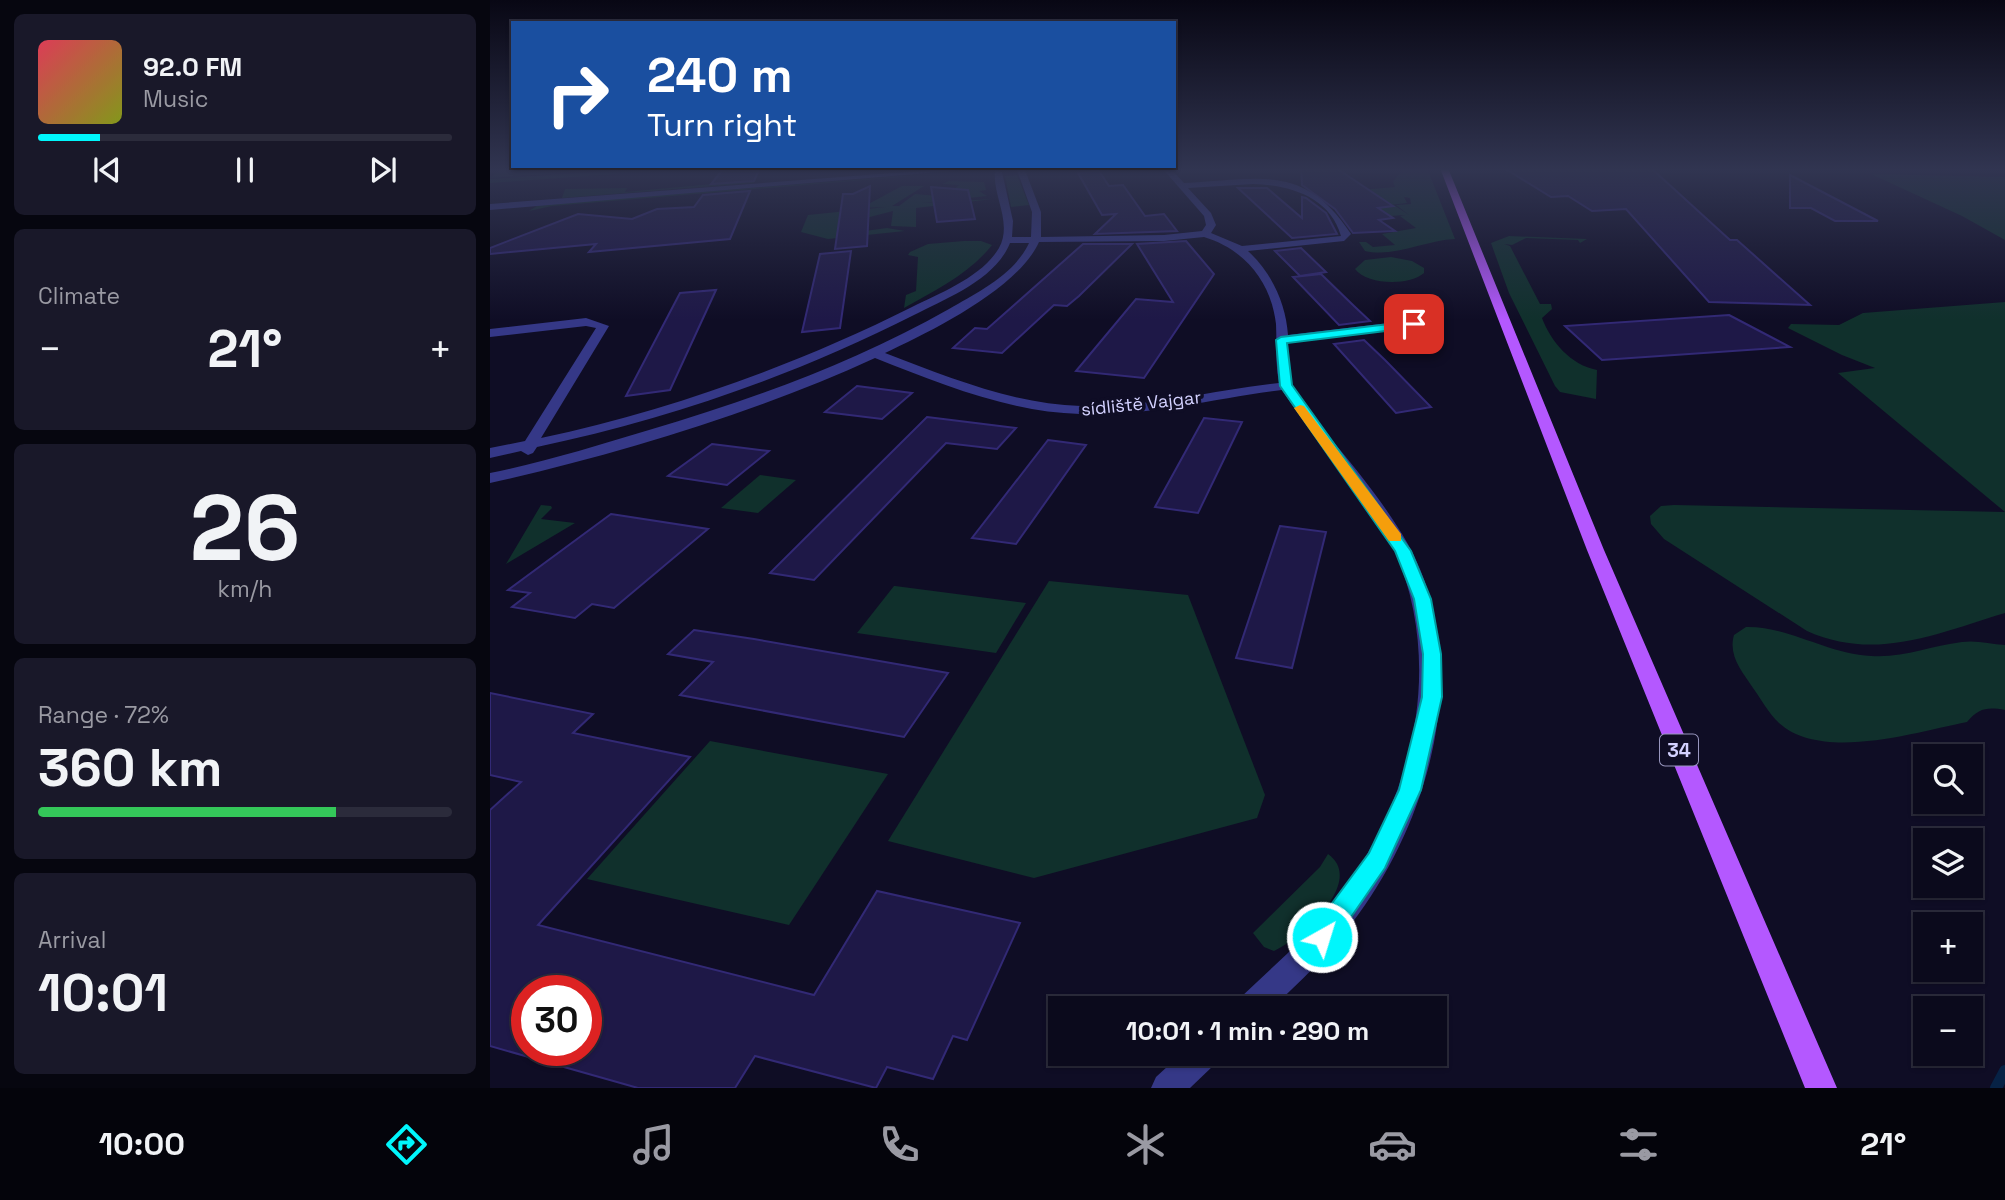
<!DOCTYPE html>
<html lang="en">
<head>
<meta charset="utf-8">
<style>
	:root { --surface:#0b0a1c; --page:#191829; --text:#f1f3f6; --muted:#9a9aa3; --line:#2b2b3b; --accent:#00f6fc }
	body { margin:0; font-family:"Space Grotesk",sans-serif; background:var(--page); color:var(--text); height:100vh; display:flex; flex-direction:column; font-size:26px; white-space:nowrap }
	* { box-sizing:border-box; margin:0 }
	p { font-size:23px; color:var(--muted) }
	.icon { flex:none; width:38px; height:38px; fill:none; stroke:currentColor; stroke-width:2; stroke-linecap:round; stroke-linejoin:round }
	.map { position:relative; flex:1; overflow:hidden }
	.panel { display:flex; flex-direction:column; gap:14px; padding:14px; background:#06060f; width:490px }
	.panel>* { flex:none }
	.top-card { position:absolute; left:21px; top:21px; width:665px; height:147px; border-radius:0px; box-shadow:0 2px 5px #0004,0 0 0 2px var(--line); background:#1a4fa0; color:#fff; overflow:hidden }
	.controls { position:absolute; left:1423px; top:744px; display:grid; gap:14px }
	.controls a { display:grid; place-items:center; width:70px; height:70px; border-radius:0px; background:var(--surface); box-shadow:0 2px 5px #0004,0 0 0 2px var(--line); font-size:35px }
	.speed { position:absolute; left:21px; top:975px; display:flex; gap:14px; font-size:35px; font-weight:700; text-align:center }
	.speed>* { display:grid; place-content:center; width:91px; height:91px; border-radius:50%; background:var(--surface); box-shadow:0 2px 5px #0004,0 0 0 2px var(--line); line-height:1 }
	.speed .limit { border:10px solid #d22; background:#fff; color:#111 }
	.pin { position:absolute; display:grid; place-items:center; width:60px; height:60px; color:#fff; margin:-30px; border-radius:14px; box-shadow:0 4px 10px #0006 }
	.me { position:absolute; width:77px; margin:-38px; rotate:39deg; stroke-linejoin:round; filter:drop-shadow(0 0 5px #0008) }
	.turn { display:flex; align-items:center; gap:24px; height:147px; padding:0 21px; font-size:32px }
	.turn .icon { width:91px; height:91px; stroke-width:2.5 }
	.turn b { display:block; font-size:49px; line-height:60px }
	.big { font-size:52px; font-weight:700; line-height:1.1 }
	.panel .widget { flex:1; display:flex; flex-direction:column; justify-content:center; gap:10px; min-width:0; padding:0 24px; border-radius:10px; background:var(--page) }
	.panel .dial { align-items:center; gap:0 }
	.dial b { font-size:91px; line-height:1 }
	.song { display:flex; align-items:center; gap:21px }
	.cover { width:84px; height:84px; border-radius:10px; background:linear-gradient(135deg,hsl(350 70% 55%),hsl(70 70% 35%)) }
	.played { height:7px; border-radius:4px; background:linear-gradient(90deg,var(--accent) 15%,var(--line) 15%) }
	.keys { display:flex; justify-content:space-around; direction:ltr }
	.heat { display:flex; justify-content:space-between; align-items:center; font-size:38px; direction:ltr }
	.charge { height:10px; border-radius:5px; background:linear-gradient(90deg,#34c759 72%,var(--line) 0) }
	.trip { position:absolute; left:558px; top:996px; width:399px; height:70px; border-radius:0px; background:var(--surface); box-shadow:0 2px 5px #0004,0 0 0 2px var(--line); font-weight:700; line-height:70px; text-align:center }
	.menu { display:flex; height:112px; justify-content:space-around; align-items:center; background:#04040b; color:var(--muted) }
	.menu .icon { width:49px; height:49px }
	.menu .current { color:var(--accent) }
	.menu b { font-size:32px; color:var(--text) }
	main { display:flex; flex:1; min-height:0 }
	.map>svg:first-child { display:block }
	.green { fill:#10302c }
	.lines { fill:none; stroke-linecap:round; stroke-linejoin:round }
	.stream { stroke:#072245; stroke-width:12 }
	.building { fill:#1e1847; stroke:#322975; stroke-width:2; fill-rule:evenodd }
	.minor { fill:#353887; fill-rule:evenodd }
	.major { fill:#b458ff; fill-rule:evenodd }
	.route { fill:#00f6fc; stroke:#00a0a4; stroke-width:2 }
	.slow { fill:#f59e0b }
	.labels { text-anchor:middle; dominant-baseline:central; stroke-width:7; stroke-linejoin:round; paint-order:stroke }
	.far-street-label { font-size:18px; fill:#d3d1ff; stroke:#0f0d25 }
	.shield { fill:#0f0d25; stroke:#9896be; stroke-width:2 }
	.shield-label { font-size:19px; font-weight:bold; fill:#d3d1ff }
</style>
</head>
<body>
<main>
<section class="panel">
<div class="widget">
<div class="song"><i class="cover"></i><div><b>92.0 FM</b><p>Music</p></div></div>
<div class="played"></div>
<div class="keys"><svg class="icon" aria-label="previous" viewBox="0 0 24 24"><path d="M18 5L8 12l10 7zM5 5v14"/></svg><svg class="icon" aria-label="pause" viewBox="0 0 24 24"><path d="M8 5v14M16 5v14"/></svg><svg class="icon" aria-label="next" viewBox="0 0 24 24"><path d="M6 5l10 7-10 7zM19 5v14"/></svg></div>
</div>
<div class="widget"><p>Climate</p>
<div class="heat"><a>−</a><b class="big">21°</b><a>+</a></div>
</div>
<div class="widget dial"><b>26</b><p>km/h</p></div>
<div class="widget"><p>Range · 72%</p><b class="big">360 km</b><div class="charge"></div></div>
<div class="widget"><p>Arrival</p><b class="big">10:01</b></div>
</section>
<div class="map">
<svg width="1515" height="1088" viewBox="0 0 1515 1088">
	<rect width="100%" height="100%" fill="#0f0d25"/>
	<g class="green">
		<path d="M13,168H144L0,178Z"/>
		<path d="M160,168H206L0,183V179Z"/>
		<path d="M914,168H937L965,239C936,240 904,258 875,251L869,242H876L883,247L905,245L892,234L926,228L910,216L915,215L900,216L888,208L904,205L919,215L906,205L921,204L920,198L914,197L917,203L900,205L848,192L905,187L903,182Z"/>
		<path d="M470,172L62,206L39,211L50,204Z"/>
		<path d="M1381,174L1515,177V240L1472,216Z"/>
		<path d="M527,175L539,205L521,207L515,176Z"/>
		<path d="M266,180L263,183L72,198L75,189L137,188L135,192Z"/>
		<path d="M459,181L494,182L496,190L489,191L497,196L432,203L503,199L426,208V227L401,226L403,211L376,218L375,231L397,228L415,231L338,239L311,232L318,215L396,207L371,208L412,186H434L402,206H409L425,194L449,196L473,190L464,189L469,185L452,184Z"/>
		<path d="M1019,236L1097,239L1090,243L1088,240L1036,238L1022,245L1014,244L1020,246L1050,304H1061L1062,309L1052,318C1061,342 1081,365 1107,370L1106,399L1070,392L1065,386L1019,293L1001,243Z"/>
		<path d="M474,241H491L502,245C479,274 446,290 414,308L416,295L426,291L428,257L418,255L420,252L438,244Z"/>
		<path d="M901,257L922,261L934,268V273C919,286 877,285 865,269L875,260Z"/>
		<path d="M1515,302V512L1348,373L1385,368L1352,355L1298,328L1301,324L1349,325L1373,313Z"/>
		<path d="M270,475L306,480L268,513L231,508Z"/>
		<path d="M51,505L61,506L62,508L51,519L85,523L16,564Z"/>
		<path d="M1184,505L1515,512V613C1448,633 1386,662 1317,631L1174,539L1161,524L1160,516L1171,506Z"/>
		<path d="M559,581L698,595L775,795L767,818L544,878L398,841Z"/>
		<path d="M404,586H405L536,603L506,653L367,633Z"/>
		<path d="M1256,627C1299,626 1337,654 1381,656C1414,658 1440,646 1472,642C1487,640 1500,644 1515,645V710C1497,707 1489,708 1477,722C1426,732 1332,762 1289,723C1279,714 1271,699 1263,688C1252,671 1238,656 1244,635Z"/>
		<path d="M220,741L398,774L299,925L97,879Z"/>
		<path d="M838,854C876,881 812,938 784,951L774,947L763,933L830,867Z"/>
	</g>
	<g class="lines">
		<path class="stream" d="M1506,1088L1515,1071"/>
	</g>
	<g class="building">
		<path d="M234,168H270L264,181L221,184Z"/>
		<path d="M811,168H846L903,206L888,208L903,218L889,220L905,231L863,233L845,209L812,185Z"/>
		<path d="M1014,168H1161L1240,240H1247L1320,305L1219,302L1136,209L1102,211L1078,196L1061,197Z"/>
		<path d="M609,171L619,186L633,185L655,216L674,214L687,231L605,234L626,214L612,215L588,173Z"/>
		<path d="M1300,175L1388,221H1345L1321,208H1300Z"/>
		<path d="M380,186L377,246L345,249L353,194H363Z"/>
		<path d="M441,187L478,190L485,219L447,222Z"/>
		<path d="M748,188H777L812,218V197L816,198L836,213L847,234L802,238Z"/>
		<path d="M260,191L240,239L99,252L106,244L0,254V248L88,214L142,219L167,209L204,207L213,195Z"/>
		<path d="M696,241L724,274L654,378L586,371L646,299L683,302L647,244Z"/>
		<path d="M593,244H642L589,296L577,306L564,305L512,353L463,348L485,328L497,329Z"/>
		<path d="M811,248L836,272L810,276L785,251Z"/>
		<path d="M361,251L350,328L312,332L330,254Z"/>
		<path d="M831,274L864,306L880,321L849,325L803,277Z"/>
		<path d="M226,290L180,390L136,396L190,293Z"/>
		<path d="M1239,315L1300,347L1112,360L1075,326Z"/>
		<path d="M874,340L895,360L941,407L906,413L844,344Z"/>
		<path d="M367,386L422,393L392,419L335,412Z"/>
		<path d="M437,417L526,428L507,449L456,443L324,580L280,573Z"/>
		<path d="M714,418L752,422L708,513L665,507Z"/>
		<path d="M558,440L596,445L526,544L482,538Z"/>
		<path d="M222,444L279,451L237,485L178,476Z"/>
		<path d="M121,514L218,529L124,608L102,604L85,618L22,607L40,593L18,590Z"/>
		<path d="M790,526L836,532L802,668L746,658Z"/>
		<path d="M204,630L264,639L458,673L414,737L190,695L223,662L178,654Z"/>
		<path d="M0,693L103,714L83,733L200,757L48,925L324,995L387,891L530,923L477,1040L463,1036L443,1079L397,1067L386,1088L265,1056L245,1088H148L0,1046V810L31,782L0,775ZM37,990H96V1050H37Z"/>
	</g>
	<g class="lines">
		<g class="minor">
			<path d="M468,168H496L0,210V204Z"/>
			<path d="M531,168L535,170L551,212V237L674,235L712,231L716,225L714,216L672,168H680L694,183C769,180 814,162 861,234L854,241L758,251C782,273 796,304 798,335L924,320L930,324L924,328L798,343C799,356 797,372 802,385C809,402 825,418 836,433C861,463 886,493 907,526C988,648 946,813 862,923C838,955 811,981 782,1008H745L750,998C782,967 816,939 843,904C922,805 956,670 905,551C879,492 827,444 792,390C725,398 658,417 590,414C519,412 451,384 385,358C268,412 126,455 0,483V473C54,462 106,446 159,430C263,399 364,363 459,309C488,292 524,275 539,243H520C505,280 457,298 424,315C304,376 178,419 47,447L43,453L38,455L31,451L0,458V448L35,441L106,328L96,326L0,337V329L96,318L119,326L51,438C180,410 304,366 422,307C450,293 492,277 509,248C523,222 502,196 505,170L512,172L523,221L522,237H541L542,212L527,170ZM763,184C800,185 840,197 851,236L752,246L721,233L726,225L721,213L698,188ZM714,237C754,249 781,281 786,324C787,343 785,363 789,383C723,390 658,408 591,406C523,404 458,377 395,353C440,332 528,289 549,242L674,241Z"/>
			<path d="M691,1054H728L724,1065L700,1088H661L666,1077Z"/>
		</g>
		<path class="major" d="M950,168H958L1114,550L1347,1088H1315L1097,550Z"/>
	</g>
	<linearGradient id="sky" x2="0" y2="1"><stop stop-color="#080714"/><stop offset="0.53" stop-color="#313551"/><stop offset="1" stop-color="#313551" stop-opacity="0"/></linearGradient>
	<rect width="1515" height="320" fill="url(#sky)"/>
	<path class="route" d="M924,321L929,324L928,327L797,343L802,385L921,551L941,599L951,654L952,697L931,790L895,868L841,946L832,950L823,946L819,937L823,929L879,853L909,790L932,697L933,654L924,599L905,551L790,386L786,340L791,337Z"/>
	<path class="slow" d="M810,405L814,406L911,534V541H899L804,408Z"/>
	<g class="labels">
		<g class="far-street-label">
			<text transform="translate(651 403) rotate(-6)">sídliště Vajgar</text>
		</g>
		<rect class="shield" x="1170" y="734.5" width="38" height="31" rx="5"/>
		<g class="shield-label">
			<text x="1189" y="750">34</text>
		</g>
	</g>
</svg>
<div class="controls">
<a><svg class="icon" aria-label="search" viewBox="0 0 24 24"><circle cx="10" cy="10" r="6"/><path d="M15 15l6 6"/></svg></a>
<a><svg class="icon" aria-label="layers" viewBox="0 0 24 24"><path d="M12 4l9 5-9 5-9-5zM3 14l9 5 9-5"/></svg></a>
<a>+</a>
<a>−</a>
</div>
<div class="speed"><div class="limit">30</div></div>
<div class="pin" style="left:924px;top:324px;background:#d93025"><svg class="icon" aria-label="arrive" viewBox="0 0 24 24"><path d="M6 21V4h12l-3 4 3 4H6"/></svg></div>
<svg class="me" style="left:832px;top:937px" viewBox="-20 -20 40 40"><circle r="17" fill="#00f6fc" stroke="#fff" stroke-width="3"/><path d="M0-11L8 9 0 5-8 9z" fill="#fff"/></svg>
<div class="trip">10:01 · 1 min · 290 m</div>
<div class="top-card">
<div class="turn"><svg class="icon" aria-label="right" viewBox="0 0 24 24"><path d="M7 20v-9h11M14 6l5 5-5 5"/></svg><div><b>240 m</b>Turn right</div></div>
</div>
</div>
</main>
<nav class="menu">
<b>10:00</b>
<svg class="icon current" aria-label="directions" viewBox="0 0 24 24"><path d="M12 3l9 9-9 9-9-9zM9 14v-3h6M13 9l2 2-2 2"/></svg>
<svg class="icon" aria-label="music" viewBox="0 0 24 24"><path d="M9 18V5l10-2v13"/><circle cx="6" cy="18" r="3"/><circle cx="16" cy="16" r="3"/></svg>
<svg class="icon" aria-label="phone" viewBox="0 0 24 24"><path d="M5 4h4l2 5-3 2q2 4 5 5l2-3 5 2v4C11 20 4 13 5 4z"/></svg>
<svg class="icon" aria-label="climate" viewBox="0 0 24 24"><path d="M12 3v18M4 7l16 10M4 17L20 7"/></svg>
<svg class="icon" aria-label="car" viewBox="0 0 24 24"><path d="M5 17H2v-5l4-1 3-4h7l3 4 3 1v5h-3M9 17h6M6 11h13"/><circle cx="7" cy="17" r="2"/><circle cx="17" cy="17" r="2"/></svg>
<svg class="icon" aria-label="filters" viewBox="0 0 24 24"><path d="M4 7h16M4 17h16"/><circle cx="9" cy="7" r="2"/><circle cx="15" cy="17" r="2"/></svg>
<b>21°</b>
</nav>
</body>
</html>
